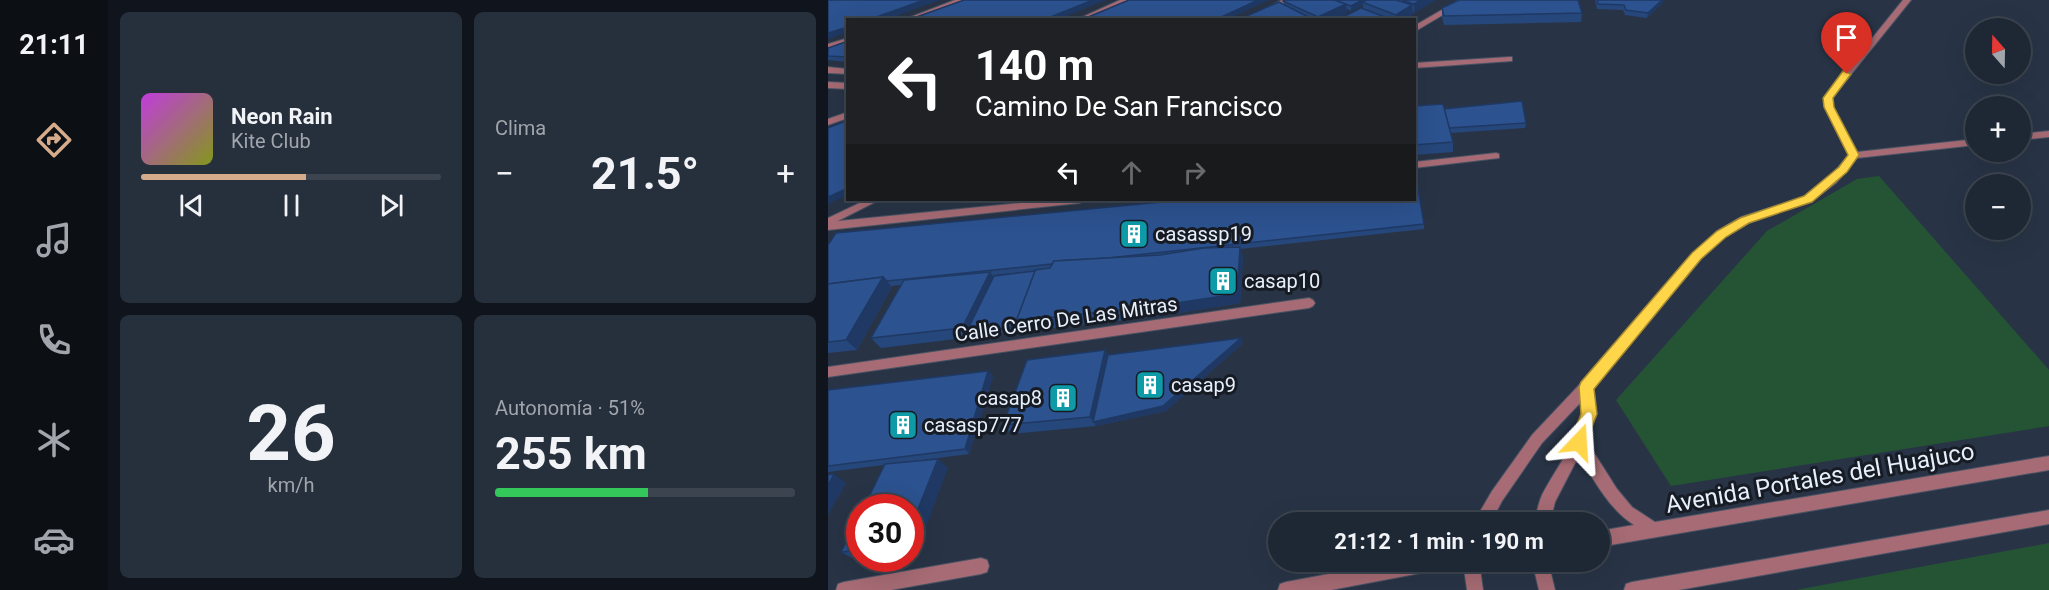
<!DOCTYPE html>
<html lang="es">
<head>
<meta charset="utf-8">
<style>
	:root { --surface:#1e2734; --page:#262f3c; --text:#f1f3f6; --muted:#a1a5ac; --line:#3c444f; --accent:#d6ab8b }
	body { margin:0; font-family:Roboto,sans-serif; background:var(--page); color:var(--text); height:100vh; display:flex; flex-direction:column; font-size:22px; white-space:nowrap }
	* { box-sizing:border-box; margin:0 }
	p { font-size:20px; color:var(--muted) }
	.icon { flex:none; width:33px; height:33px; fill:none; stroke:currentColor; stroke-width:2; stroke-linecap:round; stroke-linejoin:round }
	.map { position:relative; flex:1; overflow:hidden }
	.details { display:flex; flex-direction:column; gap:12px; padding:12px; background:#10151d; width:720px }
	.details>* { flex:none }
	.banner { position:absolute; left:18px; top:18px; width:570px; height:183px; border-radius:0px; box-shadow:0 6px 24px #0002,0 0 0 2px var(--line); background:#202124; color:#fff; overflow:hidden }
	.needle { width:39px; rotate:340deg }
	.tools { position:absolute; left:1137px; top:18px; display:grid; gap:12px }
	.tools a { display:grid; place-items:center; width:66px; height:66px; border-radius:50%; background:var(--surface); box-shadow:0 6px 24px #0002,0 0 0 2px var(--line); font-size:30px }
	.speed { position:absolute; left:18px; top:494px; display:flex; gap:12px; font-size:30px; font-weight:700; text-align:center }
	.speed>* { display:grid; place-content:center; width:78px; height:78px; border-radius:50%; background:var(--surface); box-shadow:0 6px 24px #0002,0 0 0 2px var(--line); line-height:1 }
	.speed .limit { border:9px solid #d22; background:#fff; color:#111 }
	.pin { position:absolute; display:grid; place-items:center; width:51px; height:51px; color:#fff; margin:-62px -26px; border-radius:50% 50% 50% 0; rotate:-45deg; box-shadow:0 0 6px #0007 }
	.pin .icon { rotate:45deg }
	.me { position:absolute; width:66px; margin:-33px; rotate:20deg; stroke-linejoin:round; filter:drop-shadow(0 0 4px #0008) }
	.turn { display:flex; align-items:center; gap:21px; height:126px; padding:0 30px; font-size:27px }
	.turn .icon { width:78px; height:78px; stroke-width:2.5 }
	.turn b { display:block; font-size:42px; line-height:51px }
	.lanes { display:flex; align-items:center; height:57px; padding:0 30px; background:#0003; justify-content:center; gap:30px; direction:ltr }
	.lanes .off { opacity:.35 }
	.big { font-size:45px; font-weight:700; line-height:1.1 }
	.details .tile { flex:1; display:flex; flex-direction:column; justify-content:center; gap:9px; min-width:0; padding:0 21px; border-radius:9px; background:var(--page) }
	.details .dial { align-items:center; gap:0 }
	.dial b { font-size:78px; line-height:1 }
	.song { display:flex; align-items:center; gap:18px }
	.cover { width:72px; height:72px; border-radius:9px; background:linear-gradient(135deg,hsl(290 70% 55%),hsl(70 70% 35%)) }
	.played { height:6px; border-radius:3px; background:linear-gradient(90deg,var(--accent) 55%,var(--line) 55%) }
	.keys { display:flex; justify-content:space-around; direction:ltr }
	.heat { display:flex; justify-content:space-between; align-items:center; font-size:33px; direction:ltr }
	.charge { height:9px; border-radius:4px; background:linear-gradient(90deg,#34c759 51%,var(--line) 0) }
	.details .tiles { flex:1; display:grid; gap:12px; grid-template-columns:repeat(2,1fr) }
	.trip { position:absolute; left:440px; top:512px; width:342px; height:60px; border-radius:30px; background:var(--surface); box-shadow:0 6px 24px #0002,0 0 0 2px var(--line); font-weight:700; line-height:60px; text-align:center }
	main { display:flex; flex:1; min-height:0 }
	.menu { display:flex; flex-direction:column; width:108px; justify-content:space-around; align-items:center; background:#0c1015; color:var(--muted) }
	.menu .icon { width:42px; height:42px }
	.menu .active { color:var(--accent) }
	.menu b { font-size:27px; color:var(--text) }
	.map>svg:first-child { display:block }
	.green { fill:#255435 }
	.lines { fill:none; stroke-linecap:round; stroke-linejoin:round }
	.minor-casing { stroke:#475263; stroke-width:2 }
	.tertiary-casing { stroke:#475263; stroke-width:2 }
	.minor { fill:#a66b74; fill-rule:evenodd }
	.tertiary { fill:#a66b74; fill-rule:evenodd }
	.wall { fill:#26477b; fill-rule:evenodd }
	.shaded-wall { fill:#1f3964 }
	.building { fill:#2c528f; stroke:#1f3964; stroke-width:1.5 }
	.route { fill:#ffd54a; stroke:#a68a30; stroke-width:1.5 }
	.labels { text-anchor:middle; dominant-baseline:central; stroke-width:6; stroke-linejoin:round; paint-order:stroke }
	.poi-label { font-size:20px; fill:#e7effb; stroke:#161b24; text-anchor:start }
	.street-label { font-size:20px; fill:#e7effb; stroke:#161b24 }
	.near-street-label { font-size:24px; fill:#e7effb; stroke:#161b24 }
</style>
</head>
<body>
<main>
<nav class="menu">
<b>21:11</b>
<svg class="icon active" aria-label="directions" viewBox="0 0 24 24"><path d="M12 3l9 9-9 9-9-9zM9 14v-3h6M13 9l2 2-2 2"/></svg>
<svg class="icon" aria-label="music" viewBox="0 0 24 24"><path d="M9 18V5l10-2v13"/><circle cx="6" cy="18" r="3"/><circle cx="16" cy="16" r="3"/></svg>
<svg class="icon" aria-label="phone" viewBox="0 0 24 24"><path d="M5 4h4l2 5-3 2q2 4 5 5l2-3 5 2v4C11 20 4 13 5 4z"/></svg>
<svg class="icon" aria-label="climate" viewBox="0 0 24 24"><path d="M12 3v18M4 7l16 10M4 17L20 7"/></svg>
<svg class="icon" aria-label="car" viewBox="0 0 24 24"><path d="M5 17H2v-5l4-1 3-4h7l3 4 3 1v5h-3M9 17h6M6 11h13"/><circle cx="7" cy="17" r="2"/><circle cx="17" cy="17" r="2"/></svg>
</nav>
<section class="details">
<div class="tiles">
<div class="tile">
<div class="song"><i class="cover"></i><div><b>Neon Rain</b><p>Kite Club</p></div></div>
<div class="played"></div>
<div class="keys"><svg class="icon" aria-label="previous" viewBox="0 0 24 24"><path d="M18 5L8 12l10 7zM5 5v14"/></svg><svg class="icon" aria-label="pause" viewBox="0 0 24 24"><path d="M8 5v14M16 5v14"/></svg><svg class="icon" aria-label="next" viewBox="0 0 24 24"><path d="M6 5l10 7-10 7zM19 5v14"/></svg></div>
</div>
<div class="tile"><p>Clima</p>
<div class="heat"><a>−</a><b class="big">21.5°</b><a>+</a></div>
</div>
<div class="tile dial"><b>26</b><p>km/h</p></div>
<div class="tile"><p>Autonomía · 51%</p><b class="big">255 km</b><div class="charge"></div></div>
</div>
</section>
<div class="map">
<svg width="1221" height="590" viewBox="0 0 1221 590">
	<rect width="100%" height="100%" fill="#283446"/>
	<g class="green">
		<path d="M1051,176L1221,370V426L843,486L788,400L939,231L1029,179Z"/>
		<path d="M1221,543V590H968Z"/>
	</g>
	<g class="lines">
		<g class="minor-casing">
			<g id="minor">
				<path d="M127,0H138L87,20H75Z"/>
				<path d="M292,0H302L259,20H248Z"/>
				<path d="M454,0H464L426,20H416Z"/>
				<path d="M631,0H640L586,32V26Z"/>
				<path d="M1075,0H1083L1004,98L1005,107L1029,152L1148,139V145L1029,158L1008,183L984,201L921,223L897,237L873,259L765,388L768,414L758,442L727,502L722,522H706C709,513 710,504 714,495C728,467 756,435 753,402L714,443L674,501L663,522H646L664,491L704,435L753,383L865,253L889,231L913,217L976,197L1000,179L1021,155L997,107L996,98Z"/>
				<path d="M20,38V43L0,49V44Z"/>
				<path d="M681,57H684V61L586,68V63Z"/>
				<path d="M20,112V118L0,125V119Z"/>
				<path d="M1221,131V137L1192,140V134Z"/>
				<path d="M668,153L671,154V158L586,168V162Z"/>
				<path d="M224,200H257L252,203L0,230V222Z"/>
				<path d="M481,298L485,300L487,303L485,306L481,308L0,377V367Z"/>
				<path d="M153,558L159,560L161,566L159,572L153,574L63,590H8L10,584L16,582Z"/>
				<path d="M635,561H651L655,590H639Z"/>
				<path d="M704,561H720L727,590H711Z"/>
			</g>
		</g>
		<g class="tertiary-casing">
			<g id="tertiary">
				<path d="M0,67L20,69V74L0,73Z"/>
				<path d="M0,82L20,83V89L0,88Z"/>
				<path d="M38,200H51L0,226V218Z"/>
				<path d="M751,436L756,437L789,489L804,507L827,522L1221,456V470L771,547V531L806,525C778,507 763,474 746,447L744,442L746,437Z"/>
				<path d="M1221,510V524L851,590H796L798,584L804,582Z"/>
				<path d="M570,561H622L620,567L614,569L503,590H450L452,584L458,582Z"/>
			</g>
		</g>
		<use href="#minor" class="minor"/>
		<use href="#tertiary" class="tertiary"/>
	</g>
	<g class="wall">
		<path d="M457,0H607L586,13L585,12V14L576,20H509L535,9V5L523,11L519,9V13L506,20H412L456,4L455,1Z"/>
		<path d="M767,0H835L834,3L819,18L797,15L795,10L769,9Z"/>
		<path d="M614,8L754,13L753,22L616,25L614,17Z"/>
		<path d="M20,41V62L0,60V48Z"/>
		<path d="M586,106L616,109L698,123L697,128L622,133L625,142V152L586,155Z"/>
		<path d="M596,224V229L412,249L415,257L412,303L325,317L195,331L53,348L43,338L73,285L63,286L64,287L29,350L0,353V245ZM205,271L166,276L165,275Z"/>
		<path d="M415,343L338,411L268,426L184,434L175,425L277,350L280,355Z"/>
		<path d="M160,371L165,376L141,454L0,472V390Z"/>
		<path d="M32,515V558H39L26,559L13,552Z"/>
	</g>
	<g class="shaded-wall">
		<path d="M96,0H112L57,20H40Z"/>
		<path d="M265,0H278L229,20H215Z"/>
		<path d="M430,0H441L398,20H387Z"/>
		<path d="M534,0H543L534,2L535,5L523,11V6Z"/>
		<path d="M592,0H607L586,13V4Z"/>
		<path d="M834,0H835L834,3L819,18L820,13Z"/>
		<path d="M518,4L519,13L506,20H490V17Z"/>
		<path d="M584,5L585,14L576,20H569L568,15Z"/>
		<path d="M20,27V32L0,39V33Z"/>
		<path d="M20,188V195L0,204V197Z"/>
		<path d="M412,247L415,257L412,303L325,317L321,307Z"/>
		<path d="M162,272L169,282L138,333L134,328Z"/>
		<path d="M55,277L64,287L29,350L18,340Z"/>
		<path d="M413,338L415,343L338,411L268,426L262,417L277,350L283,360Z"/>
		<path d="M160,371L165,376L141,454L137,449Z"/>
		<path d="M110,459L120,468L88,553L82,549V529Z"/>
		<path d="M6,474L18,483L0,515V485Z"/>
	</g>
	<g class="building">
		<path d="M0,0H96L40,20H20V27L0,33Z"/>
		<path d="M136,0H265L215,20H80Z"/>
		<path d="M301,0H430L387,20H253Z"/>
		<path d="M457,0H507L518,4L490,17L455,1Z"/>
		<path d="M507,0H534L523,6Z"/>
		<path d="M539,0H568L584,5L568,15L534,2Z"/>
		<path d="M574,0H592L586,4Z"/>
		<path d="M631,0H750L754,13L616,16L614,8Z"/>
		<path d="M769,0H834L820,13L798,10L796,5L770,4Z"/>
		<path d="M451,2L486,20L412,19Z"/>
		<path d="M533,8L565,20H509Z"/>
		<path d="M20,41V57L0,56V48Z"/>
		<path d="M694,101L698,123L621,128L616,109Z"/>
		<path d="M615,104L625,142L586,145V106Z"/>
		<path d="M20,120V188L0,197V128Z"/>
		<path d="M586,177H588L596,224L280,258L226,261L224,264L59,281L55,277L0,284V245L8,233L355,200H586Z"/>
		<path d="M412,247L409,294L321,307L188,321L207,270L222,268L226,261L332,255L376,248Z"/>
		<path d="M207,271L188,321L191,326L138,333L166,276Z"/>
		<path d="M162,272L134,328L43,338L76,280Z"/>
		<path d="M55,277L18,340L0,342V284Z"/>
		<path d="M413,338L335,406L265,422L280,355Z"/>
		<path d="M277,350L262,417L175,425L199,360Z"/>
		<path d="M160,371L137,449L0,466V390Z"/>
		<path d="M110,459L82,529V507H36L57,464Z"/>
		<path d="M6,474L0,485V475Z"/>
		<path d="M32,515V550L13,552Z"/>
	</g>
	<path class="route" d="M1015,71L1023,74L1005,98L1006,107L1031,155L1019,172L984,202L921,223L898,237L873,259L766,389L769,414L756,448L751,450L745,448L742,442L753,414L751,387L753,382L864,253L889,231L912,218L976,196L1011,167L1020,155L996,107L995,98Z"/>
	<defs>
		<g id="building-square" transform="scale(1.5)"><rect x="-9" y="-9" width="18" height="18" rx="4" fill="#0f9aa8" stroke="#161b24"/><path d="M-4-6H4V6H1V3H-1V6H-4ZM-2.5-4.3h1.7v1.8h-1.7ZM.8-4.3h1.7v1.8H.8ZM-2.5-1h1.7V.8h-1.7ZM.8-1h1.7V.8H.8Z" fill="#fff"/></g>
	</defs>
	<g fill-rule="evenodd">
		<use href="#building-square" x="306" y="234"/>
		<use href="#building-square" x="395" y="281"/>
		<use href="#building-square" x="322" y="385"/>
		<use href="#building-square" x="235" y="398"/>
		<use href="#building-square" x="75" y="425"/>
	</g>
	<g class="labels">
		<g class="poi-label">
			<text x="327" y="234">casassp19</text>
			<text x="416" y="281">casap10</text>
			<text x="343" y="385">casap9</text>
			<text x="214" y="398" text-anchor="end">casap8</text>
			<text x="96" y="425">casasp777</text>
		</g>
		<g class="street-label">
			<text transform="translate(238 319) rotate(-8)">Calle Cerro De Las Mitras</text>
		</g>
		<g class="near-street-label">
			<text transform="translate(992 478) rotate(-10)">Avenida Portales del Huajuco</text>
		</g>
	</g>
</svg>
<div class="tools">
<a><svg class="needle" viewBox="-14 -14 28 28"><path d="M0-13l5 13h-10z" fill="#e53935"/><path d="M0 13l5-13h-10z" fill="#a1a5ac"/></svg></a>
<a>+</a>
<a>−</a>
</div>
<div class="speed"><div class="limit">30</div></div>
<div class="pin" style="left:1019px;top:74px;background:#d93025"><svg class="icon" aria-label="arrive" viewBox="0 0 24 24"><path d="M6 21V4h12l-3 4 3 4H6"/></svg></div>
<svg class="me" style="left:751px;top:442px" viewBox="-20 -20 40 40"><path d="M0-17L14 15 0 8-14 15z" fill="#ffd54a" stroke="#fff" stroke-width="4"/></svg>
<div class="trip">21:12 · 1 min · 190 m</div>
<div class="banner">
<div class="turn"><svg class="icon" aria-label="left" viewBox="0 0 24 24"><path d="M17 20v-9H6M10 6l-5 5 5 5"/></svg><div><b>140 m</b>Camino De San Francisco</div></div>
<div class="lanes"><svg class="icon" aria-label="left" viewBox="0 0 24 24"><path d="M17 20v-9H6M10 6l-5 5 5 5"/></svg><svg class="icon off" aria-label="ahead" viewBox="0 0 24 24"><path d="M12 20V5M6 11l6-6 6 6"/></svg><svg class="icon off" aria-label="right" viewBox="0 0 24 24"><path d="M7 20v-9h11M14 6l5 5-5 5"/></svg></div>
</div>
</div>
</main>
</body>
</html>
